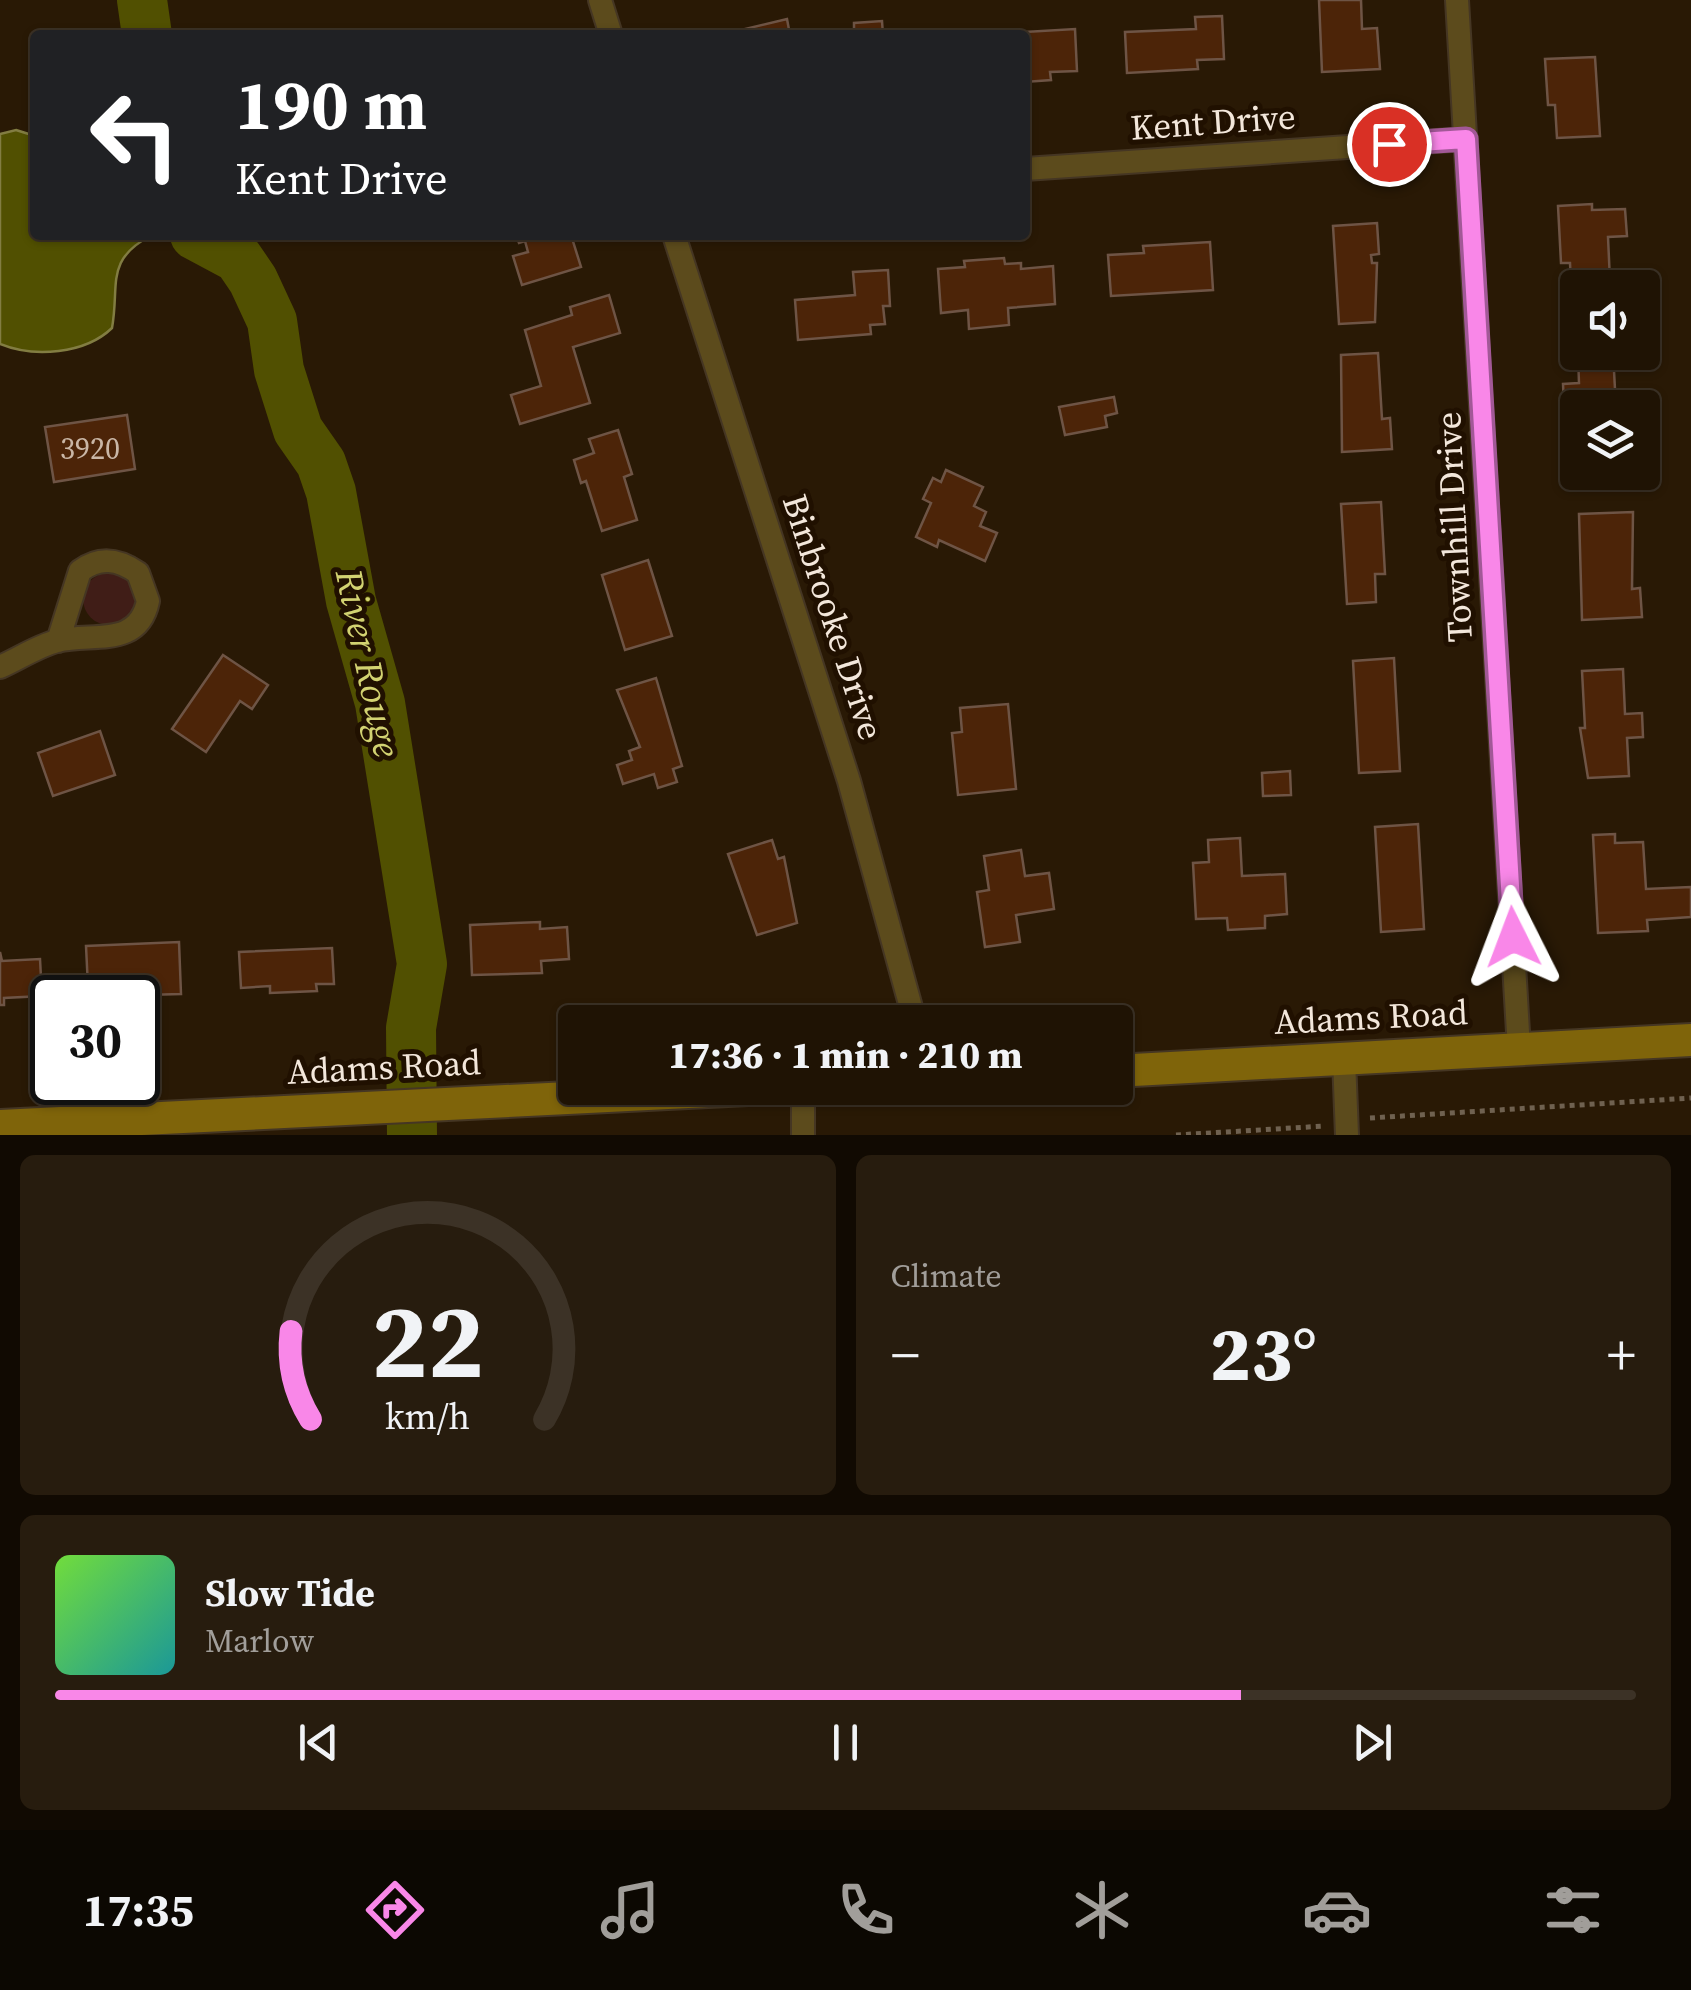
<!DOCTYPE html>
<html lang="en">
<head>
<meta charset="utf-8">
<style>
	:root { --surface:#1f1304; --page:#271c0e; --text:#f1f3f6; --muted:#a19e9a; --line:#3c3226; --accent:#f987e8 }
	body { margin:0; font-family:"Source Serif 4",serif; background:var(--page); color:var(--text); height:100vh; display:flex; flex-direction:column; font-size:38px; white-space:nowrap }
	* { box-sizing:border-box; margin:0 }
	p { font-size:32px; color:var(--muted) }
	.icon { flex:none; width:55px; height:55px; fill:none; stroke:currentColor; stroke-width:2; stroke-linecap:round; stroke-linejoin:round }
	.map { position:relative; height:1135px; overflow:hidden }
	.drawer { display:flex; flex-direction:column; gap:20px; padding:20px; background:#110a02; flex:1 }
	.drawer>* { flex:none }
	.hud { position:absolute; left:30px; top:30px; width:1000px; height:210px; border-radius:10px; box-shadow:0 2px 8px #0004,0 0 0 2px var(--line); background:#202124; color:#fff; overflow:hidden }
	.fabs { position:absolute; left:1560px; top:270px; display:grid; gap:20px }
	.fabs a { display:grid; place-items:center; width:100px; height:100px; border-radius:10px; background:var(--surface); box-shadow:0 2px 8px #0004,0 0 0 2px var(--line); font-size:50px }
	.speed { position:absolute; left:30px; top:975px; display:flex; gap:20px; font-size:50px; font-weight:700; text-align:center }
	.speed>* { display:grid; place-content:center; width:130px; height:130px; border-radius:50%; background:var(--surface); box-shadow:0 2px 8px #0004,0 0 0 2px var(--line); line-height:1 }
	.speed .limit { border:5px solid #111; border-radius:15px; background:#fff; color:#111 }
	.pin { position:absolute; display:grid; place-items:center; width:85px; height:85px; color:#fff; margin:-42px; border:5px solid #fff; border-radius:50%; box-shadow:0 2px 10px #0007 }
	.me { position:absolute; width:110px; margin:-55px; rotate:357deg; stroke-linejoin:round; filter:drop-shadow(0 0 8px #0008) }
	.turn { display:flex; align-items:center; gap:35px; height:210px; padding:0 40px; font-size:45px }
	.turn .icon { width:130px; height:130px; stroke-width:2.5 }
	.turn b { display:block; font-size:70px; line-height:85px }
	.big { font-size:75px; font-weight:800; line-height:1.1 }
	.drawer .widget { flex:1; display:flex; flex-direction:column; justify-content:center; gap:15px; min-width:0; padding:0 35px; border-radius:15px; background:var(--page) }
	.drawer .dial { align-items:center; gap:0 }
	.dial svg { height:260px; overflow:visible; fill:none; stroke:var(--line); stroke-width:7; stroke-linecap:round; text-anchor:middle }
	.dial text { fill:var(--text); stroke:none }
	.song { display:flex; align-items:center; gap:30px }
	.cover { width:120px; height:120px; border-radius:15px; background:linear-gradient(135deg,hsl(100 70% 55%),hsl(180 70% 35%)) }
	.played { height:10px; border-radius:5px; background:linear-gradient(90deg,var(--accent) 75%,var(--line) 75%) }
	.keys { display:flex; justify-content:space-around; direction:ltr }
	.heat { display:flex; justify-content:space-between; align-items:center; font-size:55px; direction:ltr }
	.drawer .tiles { flex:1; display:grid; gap:20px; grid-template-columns:1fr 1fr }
	.widget:last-child { grid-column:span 2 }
	.trip { position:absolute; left:558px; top:1005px; width:575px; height:100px; border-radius:10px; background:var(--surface); box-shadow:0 2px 8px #0004,0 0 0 2px var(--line); font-weight:800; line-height:100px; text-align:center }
	.tab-bar { display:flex; height:160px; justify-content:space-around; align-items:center; background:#0c0802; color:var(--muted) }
	.tab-bar .icon { width:70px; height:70px }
	.tab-bar .on { color:var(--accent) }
	.tab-bar b { font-size:45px; color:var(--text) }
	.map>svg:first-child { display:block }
	.green { fill:#401d17 }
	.water { fill:#515001; stroke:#827d42; stroke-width:2.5 }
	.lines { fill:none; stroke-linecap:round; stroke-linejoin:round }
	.river { stroke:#515001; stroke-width:50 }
	.building { fill:#4c2408; stroke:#6e5445; stroke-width:2.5 }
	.street-casing { stroke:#453623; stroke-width:26 }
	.secondary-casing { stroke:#453623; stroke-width:36 }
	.path { stroke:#6f6150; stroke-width:5; stroke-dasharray:5 5; stroke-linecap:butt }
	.street { stroke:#5c4b1c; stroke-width:22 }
	.secondary { stroke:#7f640a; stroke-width:32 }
	.route-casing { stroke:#a25897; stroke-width:25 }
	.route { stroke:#f987e8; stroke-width:18 }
	.labels { text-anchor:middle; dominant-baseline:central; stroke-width:10; stroke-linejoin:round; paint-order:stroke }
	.number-label { font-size:30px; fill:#c9b6a6 }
	.street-label { font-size:35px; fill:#f3e7db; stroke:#201000 }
	.water-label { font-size:38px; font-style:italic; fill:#d2d271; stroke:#201000 }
</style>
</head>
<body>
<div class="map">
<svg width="1691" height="1135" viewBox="0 0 1691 1135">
	<rect width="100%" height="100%" fill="#291905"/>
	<circle class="green" cx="109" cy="599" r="26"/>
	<path class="water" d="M16,130L35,136V235H152C104,260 120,284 112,328C85,354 34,358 0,344V134Z"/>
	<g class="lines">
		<g class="river">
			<path d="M142,0L147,35"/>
			<path d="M195,235L238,258L253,280L272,321L279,370L298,430L321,463L331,492L351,601L380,703L422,964L411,1028L412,1135"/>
		</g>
	</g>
	<g class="building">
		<path d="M1319,0H1361L1362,29L1377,28L1380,69L1322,72Z"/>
		<path d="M1222,16L1224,59L1197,60L1198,69L1127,73L1125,32L1196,29L1195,17Z"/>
		<path d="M787,19L790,35H720Z"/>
		<path d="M882,21L883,35H854V23Z"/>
		<path d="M1075,29L1077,71L1050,72L1051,80L1025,82V35L1006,33Z"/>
		<path d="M1595,57L1600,136L1557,138L1555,105H1548L1545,59Z"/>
		<path d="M1592,204V210L1625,209L1627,236L1608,237L1610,281L1571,283L1570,263H1561L1558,206Z"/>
		<path d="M1377,223L1379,254L1371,255L1372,263H1377L1375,322L1339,324L1333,226Z"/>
		<path d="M516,235H571L581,267L522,285L513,256L528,252L525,241L519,243Z"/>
		<path d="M1210,242L1213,290L1111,296L1108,255L1144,253L1143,246Z"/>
		<path d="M1004,258L1005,264L1021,263V269L1053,266L1055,304L1008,308L1009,325L969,329L968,310L941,313L938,269L965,267L964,261Z"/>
		<path d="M888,270L890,306H883L885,324L870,325L871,334L798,340L795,300L855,295L853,272Z"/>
		<path d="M609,295L620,333L573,347L590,403L520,424L511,395L541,386L525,330L572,315L570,307Z"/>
		<path d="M1613,352L1616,408H1578V425L1565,426L1563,384L1579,383L1578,354Z"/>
		<path d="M1378,353L1382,419L1390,418L1392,449L1342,452L1341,355Z"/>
		<path d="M1114,397L1117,413L1105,416L1107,427L1065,435L1059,407Z"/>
		<path d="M127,415L135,469L54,482L45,427Z"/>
		<path d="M618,430L632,474L624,477L637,520L602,531L586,481L581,483L574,460L594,453L589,439Z"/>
		<path d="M946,470L983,487L974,506L986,512L980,526L997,533L985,561L939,540L937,547L916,537L931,503L923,499L933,478L941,482Z"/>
		<path d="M1381,502L1385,574H1375L1376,602L1347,604L1341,504Z"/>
		<path d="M1633,512L1632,589L1640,588L1642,617L1582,620L1579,514Z"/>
		<path d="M648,560L672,636L625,650L602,575Z"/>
		<path d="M223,655L268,685L252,709L240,701L206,752L172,729Z"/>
		<path d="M1394,658L1400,771L1359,773L1353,661Z"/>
		<path d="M1623,669L1625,714L1642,713L1643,737L1627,738L1629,776L1588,778L1580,728H1585L1582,671Z"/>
		<path d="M656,678L682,766L673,769L677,782L658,788L654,774L623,784L617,765L632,760L629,751L640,747L617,690Z"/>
		<path d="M1008,704L1016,789L958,795L952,733L962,732L960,708Z"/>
		<path d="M100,731L115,775L53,796L38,753Z"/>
		<path d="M1290,771L1291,795L1263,796L1262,773Z"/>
		<path d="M1418,824L1424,929L1381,932L1375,827Z"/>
		<path d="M1615,834V843L1643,842L1646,889L1691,887V917L1647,920L1648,931L1598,933L1593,835Z"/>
		<path d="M1240,838L1242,876L1285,874L1287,914L1265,916V928L1228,930L1227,918L1196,919L1193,863L1209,862L1208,840Z"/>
		<path d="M772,840L778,859L784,857L797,923L757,935L728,854Z"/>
		<path d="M1021,850L1025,876L1049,873L1054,909L1016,915L1020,942L985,947L977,892L989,890L984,856Z"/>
		<path d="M540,922V929L567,927L569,959L541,961L542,973L472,975L470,925Z"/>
		<path d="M179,942L181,994L145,995L144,984L88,987L86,946Z"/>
		<path d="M332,948L334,984H316L317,991L270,993V986L241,988L239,952Z"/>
		<path d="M0,952L2,961L40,959L42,996L4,998V1005H0Z"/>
	</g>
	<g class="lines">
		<g class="street-casing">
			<g id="street">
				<path d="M600,0L611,35"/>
				<path d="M1457,0L1519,1049"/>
				<path d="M1025,169L1466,139"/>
				<path d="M674,235L849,781L915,1022"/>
				<path d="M0,667C18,659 38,646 57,641C92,632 138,649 148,601L138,573C118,559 100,556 80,571L58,641"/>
				<path d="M1344,1059L1347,1135"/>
				<path d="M803,1135V1088"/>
			</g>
		</g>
		<g class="secondary-casing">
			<g id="secondary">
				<path d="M1115,1071L1691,1040"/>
				<path d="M0,1126L771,1088"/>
			</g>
		</g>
		<g class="path">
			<path d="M1370,1118L1691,1098"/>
			<path d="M1176,1135L1325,1126"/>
		</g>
		<use href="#street" class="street"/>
		<use href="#secondary" class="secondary"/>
	</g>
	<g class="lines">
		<g class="route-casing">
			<path id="route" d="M1389,144L1466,139L1513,937"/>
		</g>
		<use href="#route" class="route"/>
	</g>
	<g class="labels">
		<g class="number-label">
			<text x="90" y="448">3920</text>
		</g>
		<g class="street-label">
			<text transform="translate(1213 122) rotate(-4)">Kent Drive</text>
			<text transform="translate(1454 527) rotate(-93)">Townhill Drive</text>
			<text transform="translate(833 617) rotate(72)">Binbrooke Drive</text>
			<text transform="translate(1371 1017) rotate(-3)">Adams Road</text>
			<text transform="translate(384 1067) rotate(-3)">Adams Road</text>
		</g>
		<g class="water-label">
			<text transform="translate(368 663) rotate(78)">River Rouge</text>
		</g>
	</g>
</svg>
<div class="fabs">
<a><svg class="icon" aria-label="sound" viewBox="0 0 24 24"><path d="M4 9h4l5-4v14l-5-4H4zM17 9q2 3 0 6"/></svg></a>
<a><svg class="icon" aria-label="layers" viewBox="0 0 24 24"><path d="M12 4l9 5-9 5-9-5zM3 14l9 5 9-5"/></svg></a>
</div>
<div class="speed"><div class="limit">30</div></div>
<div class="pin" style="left:1389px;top:144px;background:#d93025"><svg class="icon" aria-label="arrive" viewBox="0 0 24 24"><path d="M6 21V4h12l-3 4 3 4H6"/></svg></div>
<svg class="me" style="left:1513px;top:937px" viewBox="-20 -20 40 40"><path d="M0-17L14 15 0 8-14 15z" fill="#f987e8" stroke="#fff" stroke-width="4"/></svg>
<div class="trip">17:36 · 1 min · 210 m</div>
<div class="hud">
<div class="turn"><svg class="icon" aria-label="left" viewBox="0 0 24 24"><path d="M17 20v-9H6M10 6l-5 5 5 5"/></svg><div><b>190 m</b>Kent Drive</div></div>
</div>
</div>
<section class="drawer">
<div class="tiles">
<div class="widget dial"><svg viewBox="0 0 100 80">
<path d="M14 69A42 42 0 1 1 86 69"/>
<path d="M14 69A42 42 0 0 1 8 42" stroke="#f987e8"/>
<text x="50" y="56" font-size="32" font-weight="700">22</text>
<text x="50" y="72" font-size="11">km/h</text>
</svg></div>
<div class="widget"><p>Climate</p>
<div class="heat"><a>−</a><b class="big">23°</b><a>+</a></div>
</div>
<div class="widget">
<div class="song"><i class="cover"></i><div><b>Slow Tide</b><p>Marlow</p></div></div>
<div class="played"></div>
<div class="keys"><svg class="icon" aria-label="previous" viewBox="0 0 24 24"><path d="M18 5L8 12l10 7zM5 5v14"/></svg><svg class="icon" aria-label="pause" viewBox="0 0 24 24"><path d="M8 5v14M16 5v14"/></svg><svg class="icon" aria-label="next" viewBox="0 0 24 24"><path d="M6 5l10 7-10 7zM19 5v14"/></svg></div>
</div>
</div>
</section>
<nav class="tab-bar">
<b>17:35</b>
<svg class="icon on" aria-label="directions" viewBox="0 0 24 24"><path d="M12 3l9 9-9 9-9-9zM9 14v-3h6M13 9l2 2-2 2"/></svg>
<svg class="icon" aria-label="music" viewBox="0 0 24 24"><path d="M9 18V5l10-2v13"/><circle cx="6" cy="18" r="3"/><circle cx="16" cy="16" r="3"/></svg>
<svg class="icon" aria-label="phone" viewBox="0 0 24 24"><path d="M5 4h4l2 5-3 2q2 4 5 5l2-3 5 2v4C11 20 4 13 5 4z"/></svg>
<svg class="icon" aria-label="climate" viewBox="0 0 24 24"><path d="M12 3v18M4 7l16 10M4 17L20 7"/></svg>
<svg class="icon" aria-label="car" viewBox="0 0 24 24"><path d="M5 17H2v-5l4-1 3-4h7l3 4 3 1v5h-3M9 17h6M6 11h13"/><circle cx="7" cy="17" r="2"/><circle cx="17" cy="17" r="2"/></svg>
<svg class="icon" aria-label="filters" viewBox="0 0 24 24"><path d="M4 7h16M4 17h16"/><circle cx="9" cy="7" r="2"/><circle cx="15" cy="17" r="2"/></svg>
</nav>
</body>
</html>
